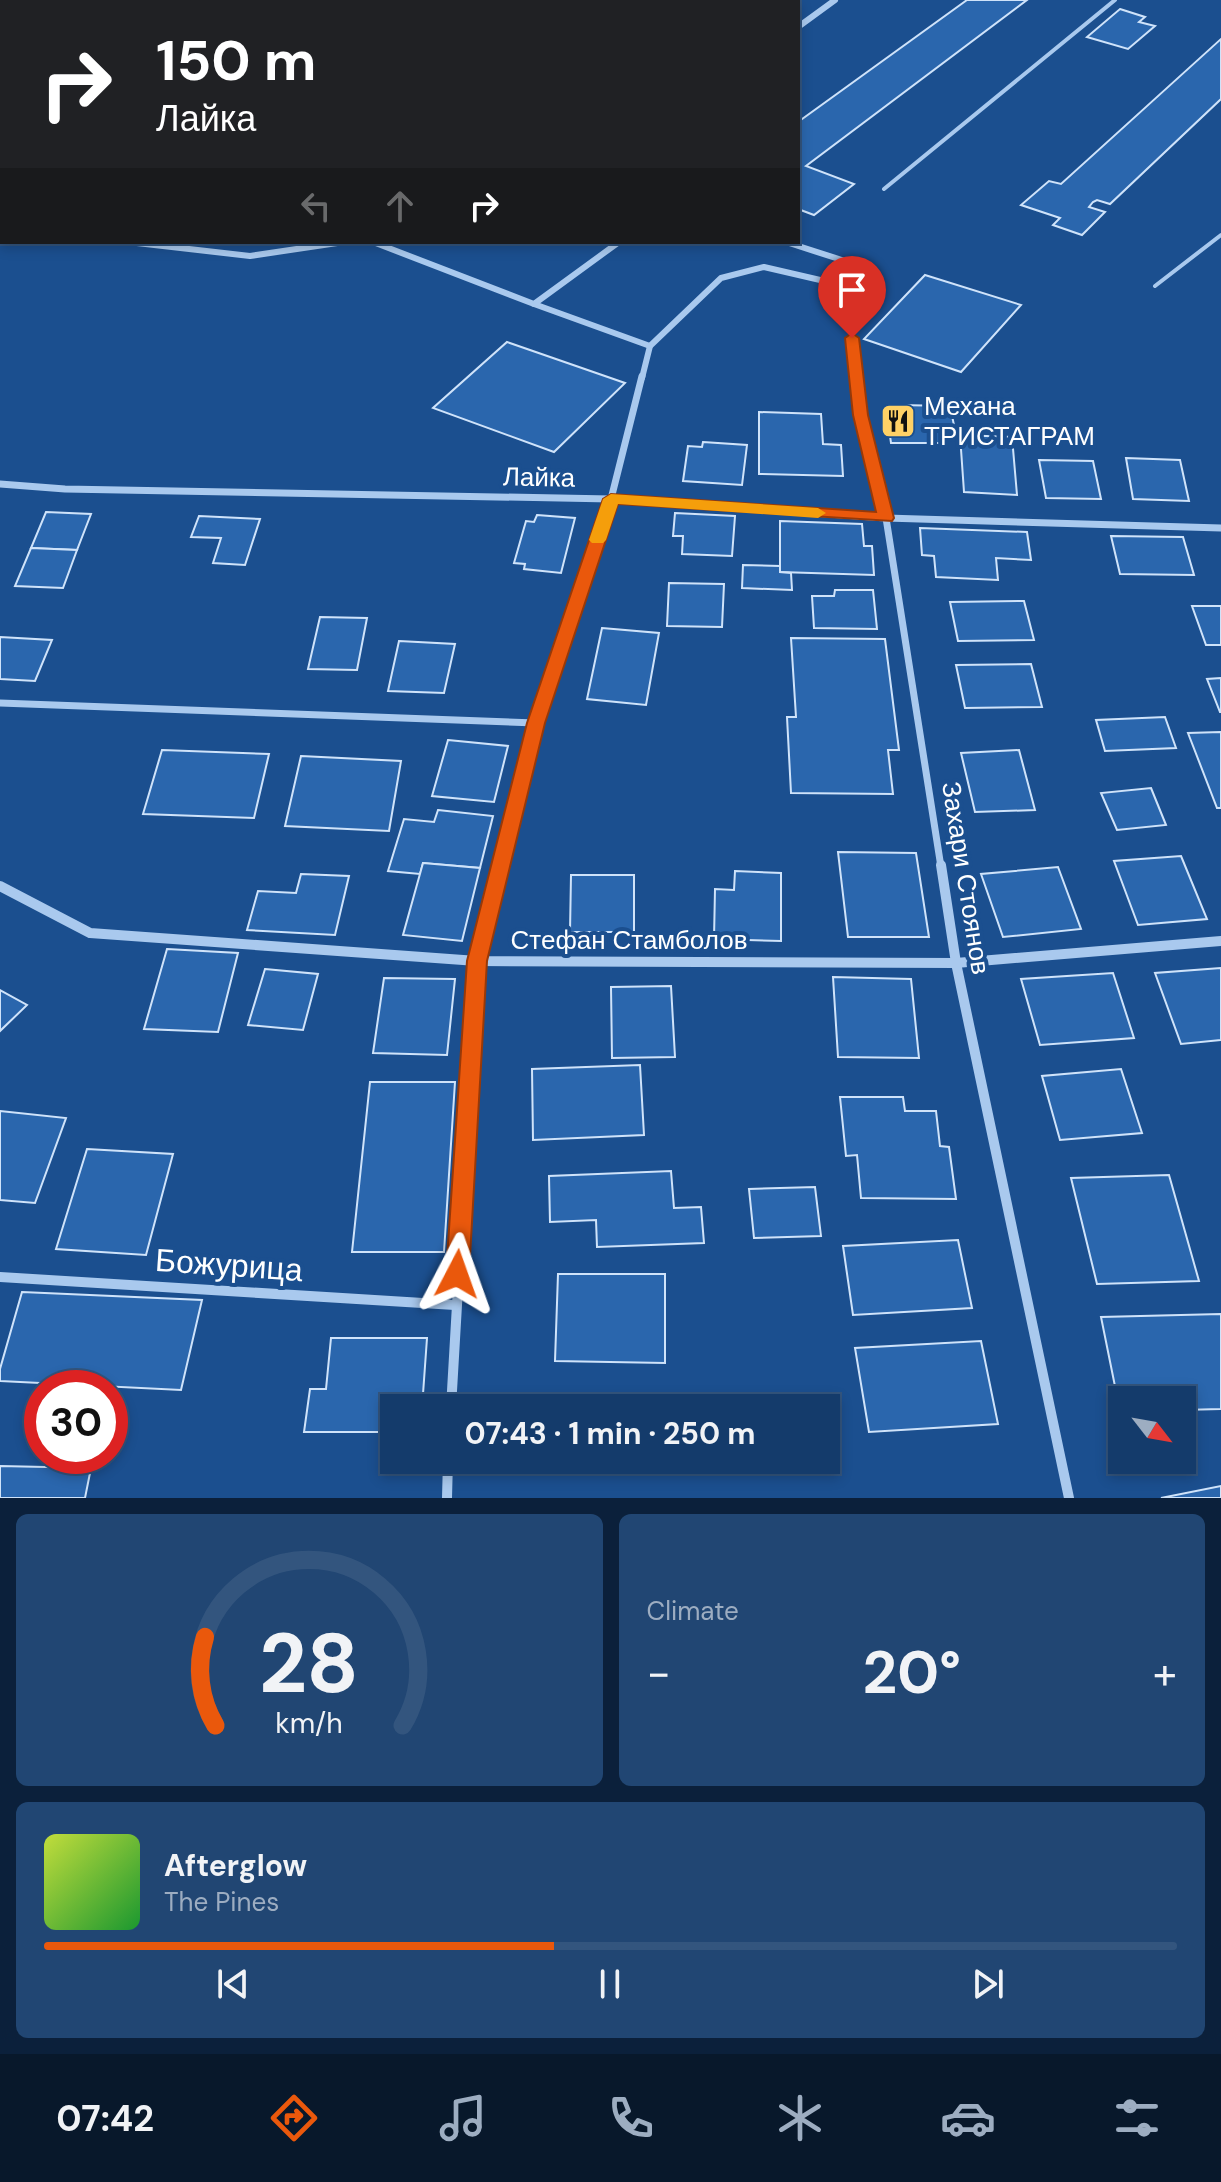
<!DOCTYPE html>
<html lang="en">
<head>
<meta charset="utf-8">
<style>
	:root { --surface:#143b6b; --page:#214673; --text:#f1f3f6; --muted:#9dadc1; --line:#33557e; --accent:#ea580c }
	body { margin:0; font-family:"DM Sans",sans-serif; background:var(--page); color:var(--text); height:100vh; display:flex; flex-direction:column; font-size:30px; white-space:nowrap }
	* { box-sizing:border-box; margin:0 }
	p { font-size:26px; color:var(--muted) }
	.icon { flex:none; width:44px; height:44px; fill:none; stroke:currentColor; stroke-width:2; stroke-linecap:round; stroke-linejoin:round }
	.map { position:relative; height:1498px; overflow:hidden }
	.details { display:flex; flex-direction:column; gap:16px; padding:16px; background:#0b203b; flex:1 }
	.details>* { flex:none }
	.hud { position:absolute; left:0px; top:0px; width:800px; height:244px; box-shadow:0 4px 12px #0003,0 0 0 2px var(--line); background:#202124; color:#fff; overflow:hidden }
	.needle { width:52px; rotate:121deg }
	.fabs { position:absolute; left:1108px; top:1386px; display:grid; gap:16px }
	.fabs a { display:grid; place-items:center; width:88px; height:88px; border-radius:0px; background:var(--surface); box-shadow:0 4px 12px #0003,0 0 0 2px var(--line); font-size:40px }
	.speed { position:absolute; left:24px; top:1370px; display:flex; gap:16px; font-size:40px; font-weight:700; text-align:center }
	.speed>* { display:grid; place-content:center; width:104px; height:104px; border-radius:50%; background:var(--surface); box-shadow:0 4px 12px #0003,0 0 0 2px var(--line); line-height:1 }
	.speed .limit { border:12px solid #d22; background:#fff; color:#111 }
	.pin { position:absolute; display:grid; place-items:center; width:68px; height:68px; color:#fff; margin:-82px -34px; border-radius:50% 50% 50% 0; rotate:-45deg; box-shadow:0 0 8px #0007 }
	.pin .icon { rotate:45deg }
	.me { position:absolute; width:88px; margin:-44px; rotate:4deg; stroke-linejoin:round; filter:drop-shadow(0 0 6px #0008) }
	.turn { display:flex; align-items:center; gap:28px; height:168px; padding:0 24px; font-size:36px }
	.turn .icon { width:104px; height:104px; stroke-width:2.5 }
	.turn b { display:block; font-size:56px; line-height:68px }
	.lanes { display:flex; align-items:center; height:76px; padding:0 24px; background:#0003; justify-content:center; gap:40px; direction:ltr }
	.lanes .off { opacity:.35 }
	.big { font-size:60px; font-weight:700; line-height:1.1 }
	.details .card { flex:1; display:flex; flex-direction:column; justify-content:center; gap:12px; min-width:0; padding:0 28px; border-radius:12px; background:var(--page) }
	.details .dial { align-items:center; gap:0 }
	.dial svg { height:208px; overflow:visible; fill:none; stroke:var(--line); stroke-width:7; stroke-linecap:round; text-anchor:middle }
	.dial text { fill:var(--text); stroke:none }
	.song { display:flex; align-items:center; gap:24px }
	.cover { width:96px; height:96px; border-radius:12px; background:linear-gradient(135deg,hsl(70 70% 55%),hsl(130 70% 35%)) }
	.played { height:8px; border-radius:4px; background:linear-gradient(90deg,var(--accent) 45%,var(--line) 45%) }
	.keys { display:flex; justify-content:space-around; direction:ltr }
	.heat { display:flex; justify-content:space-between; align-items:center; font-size:44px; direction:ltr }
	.details .tiles { flex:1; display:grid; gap:16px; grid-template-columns:1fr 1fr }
	.card:last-child { grid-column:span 2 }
	.trip { position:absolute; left:380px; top:1394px; width:460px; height:80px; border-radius:0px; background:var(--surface); box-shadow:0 4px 12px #0003,0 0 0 2px var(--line); font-weight:700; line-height:80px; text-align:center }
	.dock { display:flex; height:128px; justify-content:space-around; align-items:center; background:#08182b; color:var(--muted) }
	.dock .icon { width:56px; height:56px }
	.dock .active { color:var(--accent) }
	.dock b { font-size:36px; color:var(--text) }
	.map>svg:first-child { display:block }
	.building { fill:#2a66ad; stroke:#cfe3fa; stroke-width:2 }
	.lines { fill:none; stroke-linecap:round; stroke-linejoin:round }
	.lane { stroke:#a9c9ee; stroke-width:4 }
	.street-far2 { stroke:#a9c9ee; stroke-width:6 }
	.street-far1 { stroke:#a9c9ee; stroke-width:7 }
	.street { stroke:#a9c9ee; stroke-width:10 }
	.route { fill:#ea580c; stroke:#983908; stroke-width:2 }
	.slow { fill:#f59e0b }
	.labels { text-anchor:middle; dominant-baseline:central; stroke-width:8; stroke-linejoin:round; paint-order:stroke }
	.poi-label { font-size:26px; fill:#fff; stroke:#1b4f8f; text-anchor:start }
	.street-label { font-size:26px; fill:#fff; stroke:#1b4f8f }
	.near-street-label { font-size:32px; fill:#fff; stroke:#1b4f8f }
</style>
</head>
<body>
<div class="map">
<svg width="1221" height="1498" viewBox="0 0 1221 1498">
	<rect width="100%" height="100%" fill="#1b4f8f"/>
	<g class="building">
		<path d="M967,0H1027L806,166L854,184L814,215L798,209V122Z"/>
		<path d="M1120,9L1145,17L1139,22L1155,26L1128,49L1087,37Z"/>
		<path d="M1221,39V99L1110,204L1097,200L1093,202L1089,207L1105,212L1082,235L1053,225L1060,218L1021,205L1049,181L1061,184Z"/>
		<path d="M925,275L1021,305L961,372L864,339Z"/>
		<path d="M507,342L625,383L554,452L433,408Z"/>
		<path d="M898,405L950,406L955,430H943L945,443H891L887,415H900Z"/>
		<path d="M759,412L821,414L823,444L841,445L843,476L759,474Z"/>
		<path d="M960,435L1012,437L1017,495L964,492Z"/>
		<path d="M703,442L747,445L742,485L683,481L688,446L702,447Z"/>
		<path d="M1126,458L1180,460L1189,501L1133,499Z"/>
		<path d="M1039,460L1093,461L1101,499L1046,498Z"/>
		<path d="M46,512L91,514L77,550L31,548Z"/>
		<path d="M675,513L735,516L732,556L682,554L683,536H673Z"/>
		<path d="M537,515L575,518L561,573L524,569L525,564L514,563L526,521L534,522Z"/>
		<path d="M199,516L260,519L245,565L213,563L221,538L191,537Z"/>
		<path d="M780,521L862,524L864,546H872L874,575L780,572Z"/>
		<path d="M920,528L1027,532L1031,560L996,558L998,580L936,577L934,556L922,555Z"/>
		<path d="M1111,536L1183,537L1194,575L1120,574Z"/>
		<path d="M31,548L77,550L63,588L15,586Z"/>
		<path d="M743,565L780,566V572L791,573L792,590L742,588Z"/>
		<path d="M669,583L724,584L722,627L667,626Z"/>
		<path d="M835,590H873L877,629L814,628L812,596H834Z"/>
		<path d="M1024,601L1034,640L958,641L950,602Z"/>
		<path d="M1192,606H1221V645H1206Z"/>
		<path d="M320,617L367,618L357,670L308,669Z"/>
		<path d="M602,628L659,633L646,705L587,699Z"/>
		<path d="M0,637L52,640L35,681L0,679Z"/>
		<path d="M791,638L885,639L899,750H888L893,794L791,793L787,717H796Z"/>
		<path d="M399,641L455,644L444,693L388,691Z"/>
		<path d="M1031,664L1042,707L965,708L956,665Z"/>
		<path d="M1221,678V712H1220L1207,679Z"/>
		<path d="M1165,717L1176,748L1105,751L1096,720Z"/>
		<path d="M1221,732V808H1217L1188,733Z"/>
		<path d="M448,740L508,746L494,802L432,796Z"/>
		<path d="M162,750L269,754L254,818L143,814Z"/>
		<path d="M1019,750L1035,810L975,812L961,753Z"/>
		<path d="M301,756L401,761L389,831L285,826Z"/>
		<path d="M1151,788L1166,825L1117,830L1101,793Z"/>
		<path d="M438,810L493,816L480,868L423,863L420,874L388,871L404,819L434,822Z"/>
		<path d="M838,852L916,853L929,937H848Z"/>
		<path d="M1181,856L1207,919L1138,925L1114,861Z"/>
		<path d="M423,863L480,868L462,941L403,935Z"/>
		<path d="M1058,867L1081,929L1003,937L981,874Z"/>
		<path d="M735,871L781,873V941L714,939L715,889L734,890Z"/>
		<path d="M301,874L349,876L335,935L247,930L258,891L296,893Z"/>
		<path d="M571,875H634V932H570Z"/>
		<path d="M167,949L238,953L218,1032L144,1029Z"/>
		<path d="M1221,968V1040L1181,1044L1155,973Z"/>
		<path d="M265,969L318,974L303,1030L248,1025Z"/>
		<path d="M1113,973L1134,1038L1040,1045L1021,979Z"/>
		<path d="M833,977L911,979L919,1058L838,1057Z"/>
		<path d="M384,978L455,979L447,1055L373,1053Z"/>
		<path d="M671,986L675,1057L612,1058L611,987Z"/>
		<path d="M0,990L27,1005L0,1031Z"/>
		<path d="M640,1065L644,1135L533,1140L532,1069Z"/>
		<path d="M1121,1069L1142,1133L1060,1140L1042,1076Z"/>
		<path d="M370,1082H455L444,1252H352Z"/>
		<path d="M840,1097H903L905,1111H936L940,1146L949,1147L956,1199L861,1198L857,1155L846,1156Z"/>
		<path d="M0,1111L66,1118L35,1203L0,1200Z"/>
		<path d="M87,1149L173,1154L146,1255L56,1249Z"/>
		<path d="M671,1171L674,1208L701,1207L704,1243L597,1247L596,1220L550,1222L549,1176Z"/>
		<path d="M1169,1175L1199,1281L1097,1284L1071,1178Z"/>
		<path d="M815,1187L821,1236L754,1238L749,1189Z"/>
		<path d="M958,1240L972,1308L853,1315L843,1246Z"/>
		<path d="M558,1274H665V1363L555,1361Z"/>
		<path d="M22,1292L202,1300L181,1390L0,1381V1369Z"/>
		<path d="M1221,1314V1409L1182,1410V1400H1122L1120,1411L1101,1317Z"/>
		<path d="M331,1338H427L422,1408H394V1432H304L310,1389H326Z"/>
		<path d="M981,1341L998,1424L869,1432L855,1348Z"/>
		<path d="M0,1466L91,1468L85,1498H0Z"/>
		<path d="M1221,1486V1498H1161Z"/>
	</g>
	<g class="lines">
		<g class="lane">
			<path d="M884,189L1115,0"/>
			<path d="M1155,286L1221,235"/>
		</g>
		<g class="street-far2">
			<path d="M798,27L835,0"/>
			<path d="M128,242L250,256L344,242"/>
			<path d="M373,242L534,304L619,242"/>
			<path d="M786,242L845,261L856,378"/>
			<path d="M534,304L650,346"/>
			<path d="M642,378L650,346L721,278L764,267L846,286"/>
		</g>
		<g class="street-far1">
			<path d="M856,376L860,415L886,518L941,867"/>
			<path d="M0,484L65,489L611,499L886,518L1221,528"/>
			<path d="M0,703L536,723"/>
			<path d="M500,867L536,723L611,499L642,376"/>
		</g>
		<g class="street">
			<path d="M941,865L956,963L1069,1498"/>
			<path d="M0,886L90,933L477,961L956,963L1221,941"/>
			<path d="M0,1277L455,1305"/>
			<path d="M451,1408L477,961L501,865"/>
			<path d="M447,1498L448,1460"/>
		</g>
	</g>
	<path class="route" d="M852,333L859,338L868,415L894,518L892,521L618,504L545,723L487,961L469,1274L465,1281L457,1284L449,1281L446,1274L467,961L527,723L603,499L611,494L876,512L853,415L845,338Z"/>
	<path class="slow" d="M611,494L818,508L826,513L818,518L618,504L606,540L603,543H592L589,540L603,499Z"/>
	<defs>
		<g id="restaurant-square" transform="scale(1.8)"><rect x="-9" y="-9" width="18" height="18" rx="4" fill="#ffd166" stroke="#1b4f8f"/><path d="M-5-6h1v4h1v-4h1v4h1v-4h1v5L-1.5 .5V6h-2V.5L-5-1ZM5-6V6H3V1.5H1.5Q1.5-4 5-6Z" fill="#111"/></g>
	</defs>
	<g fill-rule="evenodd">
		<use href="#restaurant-square" x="898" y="421"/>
	</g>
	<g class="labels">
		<g class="poi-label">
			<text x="924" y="406">Механа<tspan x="924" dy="30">ТРИСТАГРАМ</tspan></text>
		</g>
		<g class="street-label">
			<text transform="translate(539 477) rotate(1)">Лайка</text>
			<text transform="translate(966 878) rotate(81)">Захари Стоянов</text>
			<text x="629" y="940">Стефан Стамболов</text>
		</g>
		<g class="near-street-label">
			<text transform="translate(229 1265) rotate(4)">Божурица</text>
		</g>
	</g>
</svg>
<div class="fabs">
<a><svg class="needle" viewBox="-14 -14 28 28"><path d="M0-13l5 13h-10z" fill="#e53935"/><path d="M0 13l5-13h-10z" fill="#9dadc1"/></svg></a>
</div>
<div class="speed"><div class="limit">30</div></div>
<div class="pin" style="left:852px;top:338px;background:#d93025"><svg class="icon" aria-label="arrive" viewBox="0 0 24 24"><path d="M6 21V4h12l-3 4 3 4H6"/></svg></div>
<svg class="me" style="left:457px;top:1274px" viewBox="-20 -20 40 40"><path d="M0-17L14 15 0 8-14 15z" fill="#ea580c" stroke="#fff" stroke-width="4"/></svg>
<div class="trip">07:43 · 1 min · 250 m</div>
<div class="hud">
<div class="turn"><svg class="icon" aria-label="right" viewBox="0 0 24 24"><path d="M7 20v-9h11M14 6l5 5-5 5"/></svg><div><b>150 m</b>Лайка</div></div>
<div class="lanes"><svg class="icon off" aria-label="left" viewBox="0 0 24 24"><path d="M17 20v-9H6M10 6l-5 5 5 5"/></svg><svg class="icon off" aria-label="ahead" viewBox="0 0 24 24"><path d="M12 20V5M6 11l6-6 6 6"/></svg><svg class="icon" aria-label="right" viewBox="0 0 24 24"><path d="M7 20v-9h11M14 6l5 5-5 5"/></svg></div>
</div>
</div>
<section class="details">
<div class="tiles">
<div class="card dial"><svg viewBox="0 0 100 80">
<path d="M14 69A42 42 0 1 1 86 69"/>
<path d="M14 69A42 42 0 0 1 10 35" stroke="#ea580c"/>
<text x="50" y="56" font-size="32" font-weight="700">28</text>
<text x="50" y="72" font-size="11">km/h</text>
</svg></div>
<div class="card"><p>Climate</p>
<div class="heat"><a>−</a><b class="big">20°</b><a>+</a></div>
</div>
<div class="card">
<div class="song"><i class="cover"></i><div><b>Afterglow</b><p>The Pines</p></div></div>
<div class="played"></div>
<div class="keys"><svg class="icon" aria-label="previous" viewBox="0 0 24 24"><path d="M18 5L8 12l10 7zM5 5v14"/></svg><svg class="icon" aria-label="pause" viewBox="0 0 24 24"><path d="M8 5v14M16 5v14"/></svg><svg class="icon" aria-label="next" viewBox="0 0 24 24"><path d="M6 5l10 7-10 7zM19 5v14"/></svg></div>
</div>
</div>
</section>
<nav class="dock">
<b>07:42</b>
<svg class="icon active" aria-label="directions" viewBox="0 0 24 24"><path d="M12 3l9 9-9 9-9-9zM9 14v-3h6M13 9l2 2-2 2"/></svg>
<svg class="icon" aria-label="music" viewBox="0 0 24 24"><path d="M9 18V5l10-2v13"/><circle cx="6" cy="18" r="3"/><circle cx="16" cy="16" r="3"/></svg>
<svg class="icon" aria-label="phone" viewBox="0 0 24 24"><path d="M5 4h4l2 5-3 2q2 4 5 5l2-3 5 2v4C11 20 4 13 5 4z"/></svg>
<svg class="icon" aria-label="climate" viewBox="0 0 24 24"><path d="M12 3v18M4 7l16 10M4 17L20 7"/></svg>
<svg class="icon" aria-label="car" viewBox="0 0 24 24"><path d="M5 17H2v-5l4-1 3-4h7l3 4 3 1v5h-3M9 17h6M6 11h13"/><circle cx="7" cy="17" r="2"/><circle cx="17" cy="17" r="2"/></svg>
<svg class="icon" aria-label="filters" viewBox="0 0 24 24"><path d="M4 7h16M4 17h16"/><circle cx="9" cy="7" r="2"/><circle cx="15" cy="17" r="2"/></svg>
</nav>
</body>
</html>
